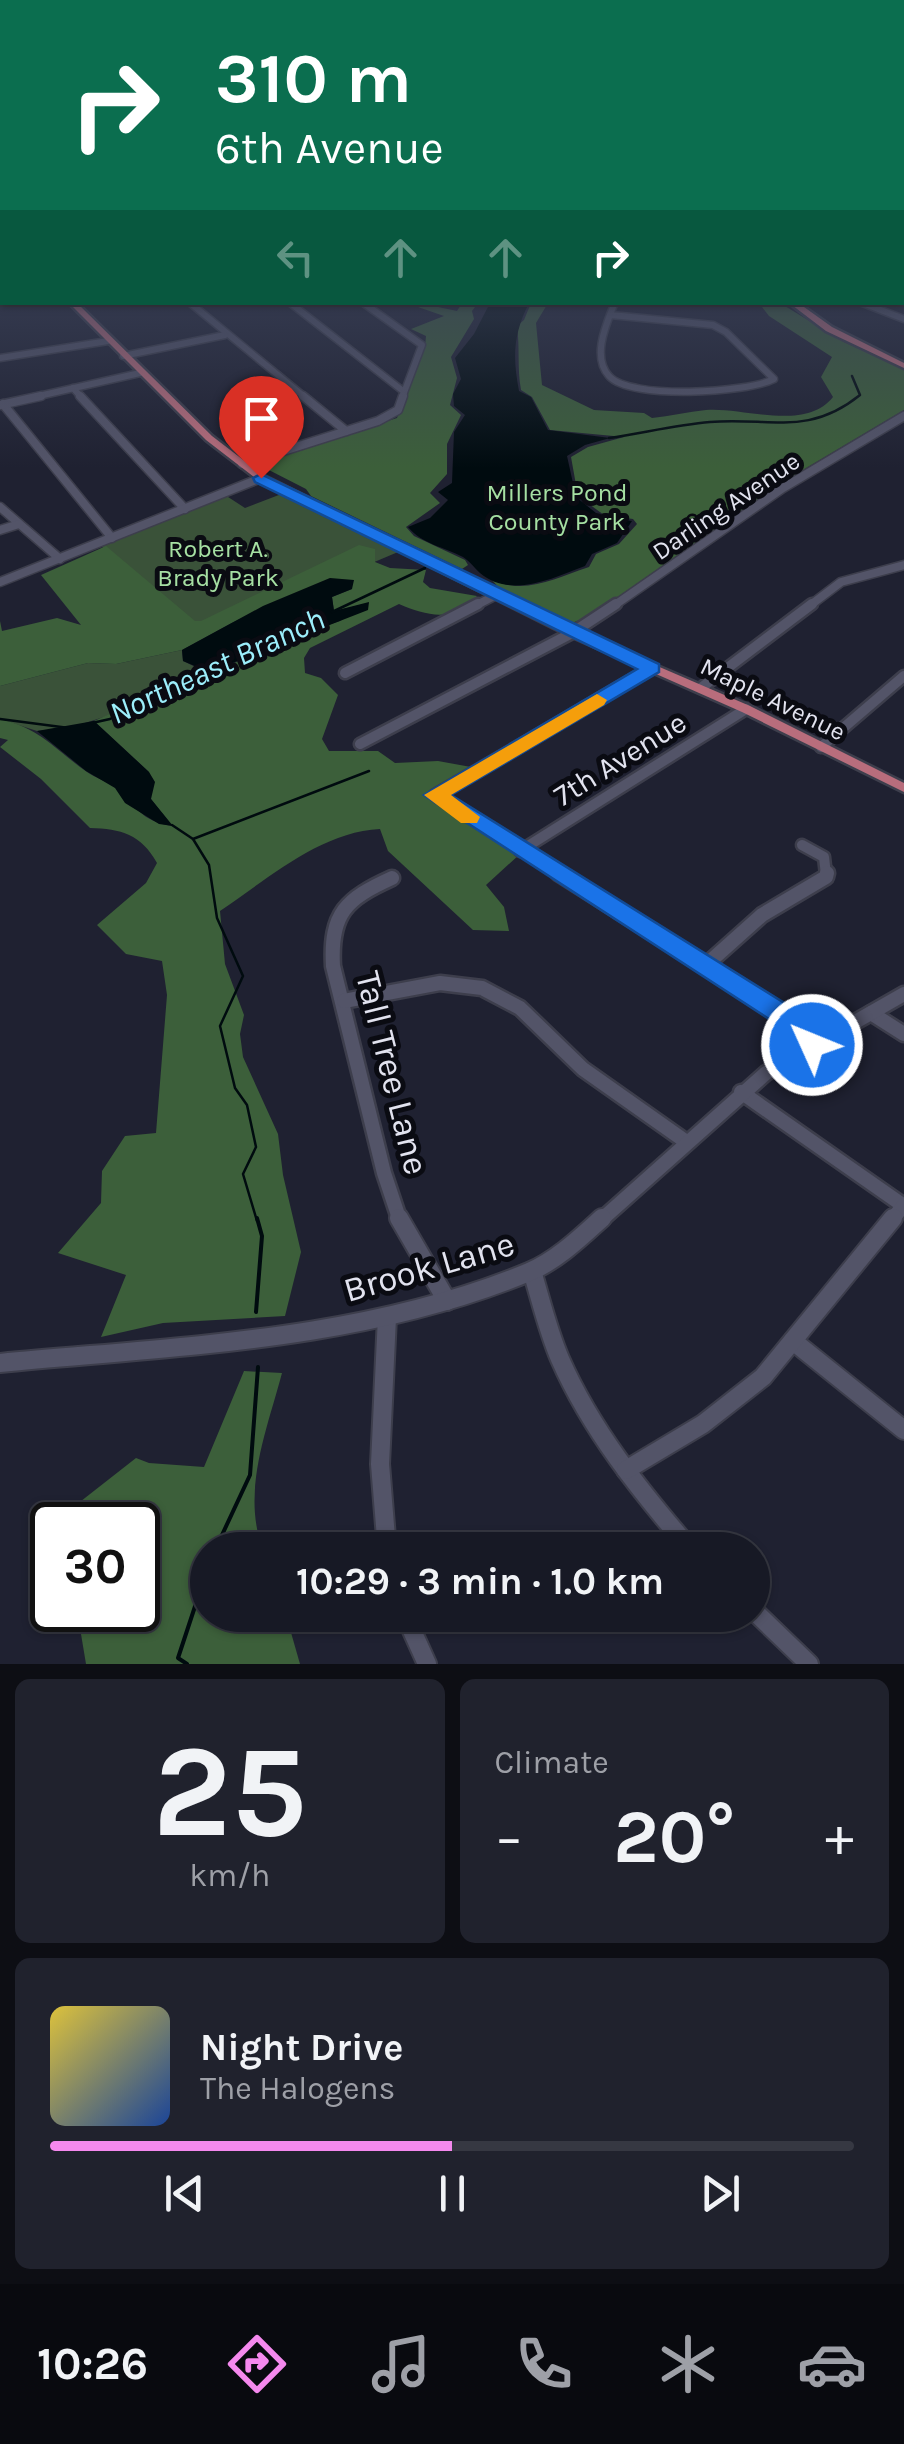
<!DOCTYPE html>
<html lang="en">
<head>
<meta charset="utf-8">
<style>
	:root { --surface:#171925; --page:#20222d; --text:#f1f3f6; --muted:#9ea0a7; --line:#363842; --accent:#f589ee }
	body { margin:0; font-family:Karla,sans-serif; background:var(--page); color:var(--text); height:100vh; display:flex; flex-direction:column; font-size:38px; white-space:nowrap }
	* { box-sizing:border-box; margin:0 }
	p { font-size:32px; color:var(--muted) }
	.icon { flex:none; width:55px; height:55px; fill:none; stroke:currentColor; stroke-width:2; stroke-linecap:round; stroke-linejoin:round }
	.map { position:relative; height:1664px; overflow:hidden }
	.details { display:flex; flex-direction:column; gap:15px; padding:15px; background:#0d0e14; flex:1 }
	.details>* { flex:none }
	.banner { position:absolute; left:0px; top:0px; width:905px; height:305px; box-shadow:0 2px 8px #0004,0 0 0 2px var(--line); background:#0b6e4f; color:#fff; overflow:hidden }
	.speed { position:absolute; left:30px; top:1502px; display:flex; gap:20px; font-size:50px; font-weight:700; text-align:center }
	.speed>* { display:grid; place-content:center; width:130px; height:130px; border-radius:50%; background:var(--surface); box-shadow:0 2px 8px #0004,0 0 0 2px var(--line); line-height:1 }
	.speed .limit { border:5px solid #111; border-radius:15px; background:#fff; color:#111 }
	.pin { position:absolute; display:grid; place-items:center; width:85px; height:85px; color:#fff; margin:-102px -42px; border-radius:50% 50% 50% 0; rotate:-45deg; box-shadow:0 0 10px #0007 }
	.pin .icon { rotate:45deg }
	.me { position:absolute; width:110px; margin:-55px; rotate:314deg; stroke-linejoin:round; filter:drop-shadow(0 0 8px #0008) }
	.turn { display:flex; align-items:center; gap:35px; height:210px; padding:0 50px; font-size:45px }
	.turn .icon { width:130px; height:130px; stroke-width:2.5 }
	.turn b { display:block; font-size:70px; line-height:85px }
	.lanes { display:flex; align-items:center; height:95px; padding:0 50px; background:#0003; justify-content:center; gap:50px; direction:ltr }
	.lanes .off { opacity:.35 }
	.big { font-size:75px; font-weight:700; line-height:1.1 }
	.details .card { flex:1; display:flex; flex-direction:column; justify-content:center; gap:15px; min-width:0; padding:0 35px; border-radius:15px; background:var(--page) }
	.details .dial { align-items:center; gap:0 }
	.dial b { font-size:130px; line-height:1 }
	.song { display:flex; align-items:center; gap:30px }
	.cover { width:120px; height:120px; border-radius:15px; background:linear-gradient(135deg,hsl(50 70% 55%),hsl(220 70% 35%)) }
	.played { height:10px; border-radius:5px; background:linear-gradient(90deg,var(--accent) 50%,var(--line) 50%) }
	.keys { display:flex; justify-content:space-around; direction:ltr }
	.heat { display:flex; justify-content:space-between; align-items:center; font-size:55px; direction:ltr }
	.details .tiles { flex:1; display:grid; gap:15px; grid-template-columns:1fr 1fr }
	.card:last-child { grid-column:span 2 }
	.trip { position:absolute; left:190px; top:1532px; width:580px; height:100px; border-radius:50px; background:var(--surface); box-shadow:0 2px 8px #0004,0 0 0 2px var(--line); font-weight:700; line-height:100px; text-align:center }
	.dock { display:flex; height:160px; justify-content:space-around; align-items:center; background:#090a0f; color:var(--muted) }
	.dock .icon { width:70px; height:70px }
	.dock .on { color:var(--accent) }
	.dock b { font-size:45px; color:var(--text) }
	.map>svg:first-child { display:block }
	.green { fill:#3a5239 }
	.forest { fill:#3c5f3a }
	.water { fill:#000b0f }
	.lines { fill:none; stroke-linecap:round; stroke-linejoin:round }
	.stream-far1 { stroke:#000b0f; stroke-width:2.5 }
	.stream { stroke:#000b0f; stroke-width:4 }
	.minor-far4-casing { stroke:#3d3e4c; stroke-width:9 }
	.minor-far3-casing { stroke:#3d3e4c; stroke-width:11 }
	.minor-far2-casing { stroke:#3d3e4c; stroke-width:15 }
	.minor-far1-casing { stroke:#3d3e4c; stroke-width:19 }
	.minor-casing { stroke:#3d3e4c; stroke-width:22 }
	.major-casing { stroke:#3d3e4c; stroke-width:5 }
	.minor-far4 { stroke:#535468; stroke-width:6 }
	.minor-far3 { stroke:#535468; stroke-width:8 }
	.minor-far2 { stroke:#535468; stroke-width:10 }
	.minor-far1 { stroke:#535468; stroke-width:14 }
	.minor { stroke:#535468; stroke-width:18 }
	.major { fill:#b86d7c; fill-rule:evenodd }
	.route { fill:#1a73e8; stroke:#114b97; stroke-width:2.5 }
	.slow { fill:#f59e0b }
	.labels { text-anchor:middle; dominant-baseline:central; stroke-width:10; stroke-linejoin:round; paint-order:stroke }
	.far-park-label { font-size:25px; fill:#a6e0a3; stroke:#0a0b12 }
	.far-street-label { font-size:25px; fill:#e2e3ef; stroke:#0a0b12 }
	.street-label { font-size:30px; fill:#e2e3ef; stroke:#0a0b12 }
	.water-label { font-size:32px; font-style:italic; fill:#9ceefb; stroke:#0a0b12 }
	.near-street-label { font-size:35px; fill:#e2e3ef; stroke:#0a0b12 }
</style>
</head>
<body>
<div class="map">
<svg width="904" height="1664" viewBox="0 0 904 1664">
	<rect width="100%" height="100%" fill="#1f2131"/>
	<g class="green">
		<path d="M284,493L398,552L202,635L101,546L225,495L245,508Z"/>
		<path d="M182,650L183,661L204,671L104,717L69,728L37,731L0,719V686L88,663L116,664Z"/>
	</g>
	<g class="forest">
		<path d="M419,303L457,311L462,303H478L472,311L474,319L451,357L457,378L450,405L461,415L447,444V474L430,493L440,503L406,527L414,536L465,560L468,565L462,569L311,496L306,489L263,467L283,455L397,418L425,347L426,336L411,329L444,316L418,307Z"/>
		<path d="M531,303H548L536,323L542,385L594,410L644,413L652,418C670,416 688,412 706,410C744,407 805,432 833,397L821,377L832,357L769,316L759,303H780L844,342L904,369V410L776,486L591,616L569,624L501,590L491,579C524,596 555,578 589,567L596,554L619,544L637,524L633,519L604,515L578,496L571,457L588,447L624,437L550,430L532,397L521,390C517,367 520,348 517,326L524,320Z"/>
		<path d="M359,545L375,549V562L390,568L426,570L423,582L430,588L477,596C455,623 427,616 399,604L310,648L304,658L305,673L321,678L338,695L322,739L329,751H378L395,763L438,761L471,767L429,795L520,854L486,885L504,907L509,931L473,930L388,851L380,829C320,832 268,879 220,911L225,964L244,1015L240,1034L243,1057L278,1134L283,1175L301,1252L285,1316L163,1323L101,1337L126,1275L58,1253L101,1203L102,1171L125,1136L156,1133L167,995L162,961L126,954L97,925L146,883L157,863C141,834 121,829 90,828L41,779L0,747L8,740L0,738V719C42,729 54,749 87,772C95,778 107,781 115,787C135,804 141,822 172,826L151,799L149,772L94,721L204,671L226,667L281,641L340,621L369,603L334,611L332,597L352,589L330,578L263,606L182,650L116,664L88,663L0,686V621L2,631L57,618L81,625L41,575L106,546L195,621H201Z"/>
		<path d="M244,1371L282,1373C267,1430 241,1492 263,1550H208V1615H286L300,1664H86L77,1610H138V1525H76V1505L136,1458L149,1463L204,1467Z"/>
	</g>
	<g class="water">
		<path d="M490,303H529C514,333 512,355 519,391L531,397L548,430L610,438L585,445L567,456L576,497L601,517L632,521L617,543L592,554L585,566C553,578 511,599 480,573C474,568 471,562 463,557C444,547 422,544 408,527L430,518L448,500L438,492L452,483L454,432L465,415L454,406L453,394L461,379L455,358L474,334Z"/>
		<path d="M330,578L354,580L352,589L332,597L334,611L369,602L368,610L209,672L183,661L182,650L263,606Z"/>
		<path d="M94,721L149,772L155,782L151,799L173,826L159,824L125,803L115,788L86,771L37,731Z"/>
	</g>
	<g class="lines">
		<g class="stream-far1">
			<path d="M609,438C643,433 676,425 710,422C770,417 808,437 860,395L852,376"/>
			<path d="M332,612L425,568"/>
			<path d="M0,719L69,728"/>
			<path d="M92,723L110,719L207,671"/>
			<path d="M172,825L193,839L369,771"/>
			<path d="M193,839L209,865L217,918L243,976L220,1026L235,1088L247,1105L256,1147L243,1174L257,1221"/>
		</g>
		<g class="stream">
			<path d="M256,1312L262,1236L257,1218"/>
			<path d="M215,1550L250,1475L258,1367"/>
			<path d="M187,1664L178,1658L208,1567"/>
		</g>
		<g class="minor-far4-casing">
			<g id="minor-far4">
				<path d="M189,302L306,398"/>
				<path d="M289,302L403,391"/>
				<path d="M362,302L422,345L402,398"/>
				<path d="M860,302L904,319"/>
				<path d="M611,315L713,325L726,332L774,379C747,393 630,400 609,376C591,356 607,323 615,302"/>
				<path d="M123,356L225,335"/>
				<path d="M0,358L108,341"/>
				<path d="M73,388L82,398"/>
				<path d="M30,398L140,373"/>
			</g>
		</g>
		<g class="minor-far3-casing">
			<g id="minor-far3">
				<path d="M80,396L185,509"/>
				<path d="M303,396L346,431"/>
				<path d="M3,404L112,538"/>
				<path d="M0,405L41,396"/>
				<path d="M242,464L378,421L398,410L403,396"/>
				<path d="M0,507L60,559"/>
				<path d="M0,530L19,524"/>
				<path d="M0,582L261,478"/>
				<path d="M473,607L496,595"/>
				<path d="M612,607L783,488L904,416"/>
				<path d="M808,607L841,582L904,565"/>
			</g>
		</g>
		<g class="minor-far2-casing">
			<g id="minor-far2">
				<path d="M345,673L478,604"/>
				<path d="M701,688L812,604"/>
				<path d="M360,744L572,633L616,604"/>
				<path d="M821,747L904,676"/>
				<path d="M802,845L824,857L826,875"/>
				<path d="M520,851L746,709"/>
				<path d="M562,875L435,795L652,668"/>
			</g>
		</g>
		<g class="minor-far1-casing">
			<g id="minor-far1">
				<path d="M558,873L784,1016L813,1045"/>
				<path d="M392,878C346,899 330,913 333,966L384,1173L400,1221"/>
				<path d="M706,965L762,915L826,877L827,873"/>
				<path d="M344,1001L440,983L482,988L520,1008L583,1069L685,1141"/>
				<path d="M871,1013L904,1034"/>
				<path d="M741,1092L904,1206"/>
				<path d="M600,1221L766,1073L904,994"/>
				<path d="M891,1221L904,1205"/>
			</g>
		</g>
		<g class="minor-casing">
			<g id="minor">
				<path d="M399,1218L447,1301"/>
				<path d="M532,1271C541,1301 548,1331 560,1359C591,1430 641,1492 691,1550"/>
				<path d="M387,1317L380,1464L387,1550"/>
				<path d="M793,1341L904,1430"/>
				<path d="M0,1363C177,1346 363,1341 529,1272C556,1261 581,1237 602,1218"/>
				<path d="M626,1470L703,1424L763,1377L893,1218"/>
				<path d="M752,1609L809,1664"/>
				<path d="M405,1615L427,1664"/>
			</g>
		</g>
		<g class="major-casing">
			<g id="major">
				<path d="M68,302H76L212,436L264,476L576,631L750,706L904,783V792L742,712L568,635L258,480L206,440Z"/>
				<path d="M788,302H797L832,327L904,363V368L826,331Z"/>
			</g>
		</g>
		<use href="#minor-far4" class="minor-far4"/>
		<use href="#minor-far3" class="minor-far3"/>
		<use href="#minor-far2" class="minor-far2"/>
		<use href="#minor-far1" class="minor-far1"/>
		<use href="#minor" class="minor"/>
		<use href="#major" class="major"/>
	</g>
	<linearGradient id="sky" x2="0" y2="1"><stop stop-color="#11121b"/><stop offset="0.5" stop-color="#3c435a"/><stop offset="1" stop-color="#3c435a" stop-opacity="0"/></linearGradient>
	<rect width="904" height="468" fill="url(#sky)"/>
	<path class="route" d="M261,474L659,664V672L451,795L794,1009L826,1045L822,1053C801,1060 788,1037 775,1023L424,795L637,669L255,482L253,478Z"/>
	<path class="slow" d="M597,694L607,700L604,705L451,795L480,817L477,823H461L424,795Z"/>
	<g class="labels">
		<g class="far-park-label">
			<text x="557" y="492">Millers Pond<tspan x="557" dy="29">County Park</tspan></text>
			<text x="218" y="548">Robert A.<tspan x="218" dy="29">Brady Park</tspan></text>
		</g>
		<g class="far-street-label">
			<text transform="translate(726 506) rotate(-34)">Darling Avenue</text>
			<text transform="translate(773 699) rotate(26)">Maple Avenue</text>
		</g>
		<g class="street-label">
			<text transform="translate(620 759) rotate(-32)">7th Avenue</text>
		</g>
		<g class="water-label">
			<text transform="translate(217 666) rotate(-25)">Northeast Branch</text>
		</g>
		<g class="near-street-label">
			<text transform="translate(392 1073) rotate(76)">Tall Tree Lane</text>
			<text transform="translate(429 1267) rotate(-16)">Brook Lane</text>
		</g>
	</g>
</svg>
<div class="speed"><div class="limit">30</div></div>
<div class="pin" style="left:261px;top:478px;background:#d93025"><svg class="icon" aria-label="arrive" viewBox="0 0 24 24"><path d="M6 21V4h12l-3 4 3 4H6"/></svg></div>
<svg class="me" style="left:812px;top:1045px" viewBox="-20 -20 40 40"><circle r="17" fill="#1a73e8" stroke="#fff" stroke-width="3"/><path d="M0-11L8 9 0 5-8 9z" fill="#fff"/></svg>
<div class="trip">10:29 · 3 min · 1.0 km</div>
<div class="banner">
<div class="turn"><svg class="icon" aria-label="right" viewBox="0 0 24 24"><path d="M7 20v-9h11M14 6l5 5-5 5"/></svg><div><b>310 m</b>6th Avenue</div></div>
<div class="lanes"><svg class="icon off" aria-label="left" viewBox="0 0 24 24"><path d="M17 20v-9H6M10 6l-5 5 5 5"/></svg><svg class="icon off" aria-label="ahead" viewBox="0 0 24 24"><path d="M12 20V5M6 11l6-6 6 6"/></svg><svg class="icon off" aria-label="ahead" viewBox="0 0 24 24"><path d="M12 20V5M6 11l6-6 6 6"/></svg><svg class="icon" aria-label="right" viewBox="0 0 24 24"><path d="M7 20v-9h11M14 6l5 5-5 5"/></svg></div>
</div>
</div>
<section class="details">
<div class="tiles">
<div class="card dial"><b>25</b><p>km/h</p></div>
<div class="card"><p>Climate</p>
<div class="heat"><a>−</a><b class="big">20°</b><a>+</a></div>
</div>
<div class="card">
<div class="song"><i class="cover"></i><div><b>Night Drive</b><p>The Halogens</p></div></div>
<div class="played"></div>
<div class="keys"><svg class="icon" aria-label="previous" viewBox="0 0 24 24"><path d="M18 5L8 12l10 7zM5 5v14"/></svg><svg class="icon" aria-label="pause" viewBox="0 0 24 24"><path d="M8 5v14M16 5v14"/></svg><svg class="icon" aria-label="next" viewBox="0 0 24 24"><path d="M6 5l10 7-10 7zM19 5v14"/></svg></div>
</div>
</div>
</section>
<nav class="dock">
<b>10:26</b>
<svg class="icon on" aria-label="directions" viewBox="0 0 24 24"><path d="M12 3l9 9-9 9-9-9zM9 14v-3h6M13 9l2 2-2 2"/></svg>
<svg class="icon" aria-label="music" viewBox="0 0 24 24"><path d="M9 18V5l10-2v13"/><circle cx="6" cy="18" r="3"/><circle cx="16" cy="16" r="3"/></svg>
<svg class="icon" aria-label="phone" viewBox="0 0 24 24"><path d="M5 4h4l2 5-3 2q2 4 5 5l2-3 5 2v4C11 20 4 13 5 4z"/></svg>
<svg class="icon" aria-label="climate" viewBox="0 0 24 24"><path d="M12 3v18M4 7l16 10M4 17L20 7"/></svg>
<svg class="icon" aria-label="car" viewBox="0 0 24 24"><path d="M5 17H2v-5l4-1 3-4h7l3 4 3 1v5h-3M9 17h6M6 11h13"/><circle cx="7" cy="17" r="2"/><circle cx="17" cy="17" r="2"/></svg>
</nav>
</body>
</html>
